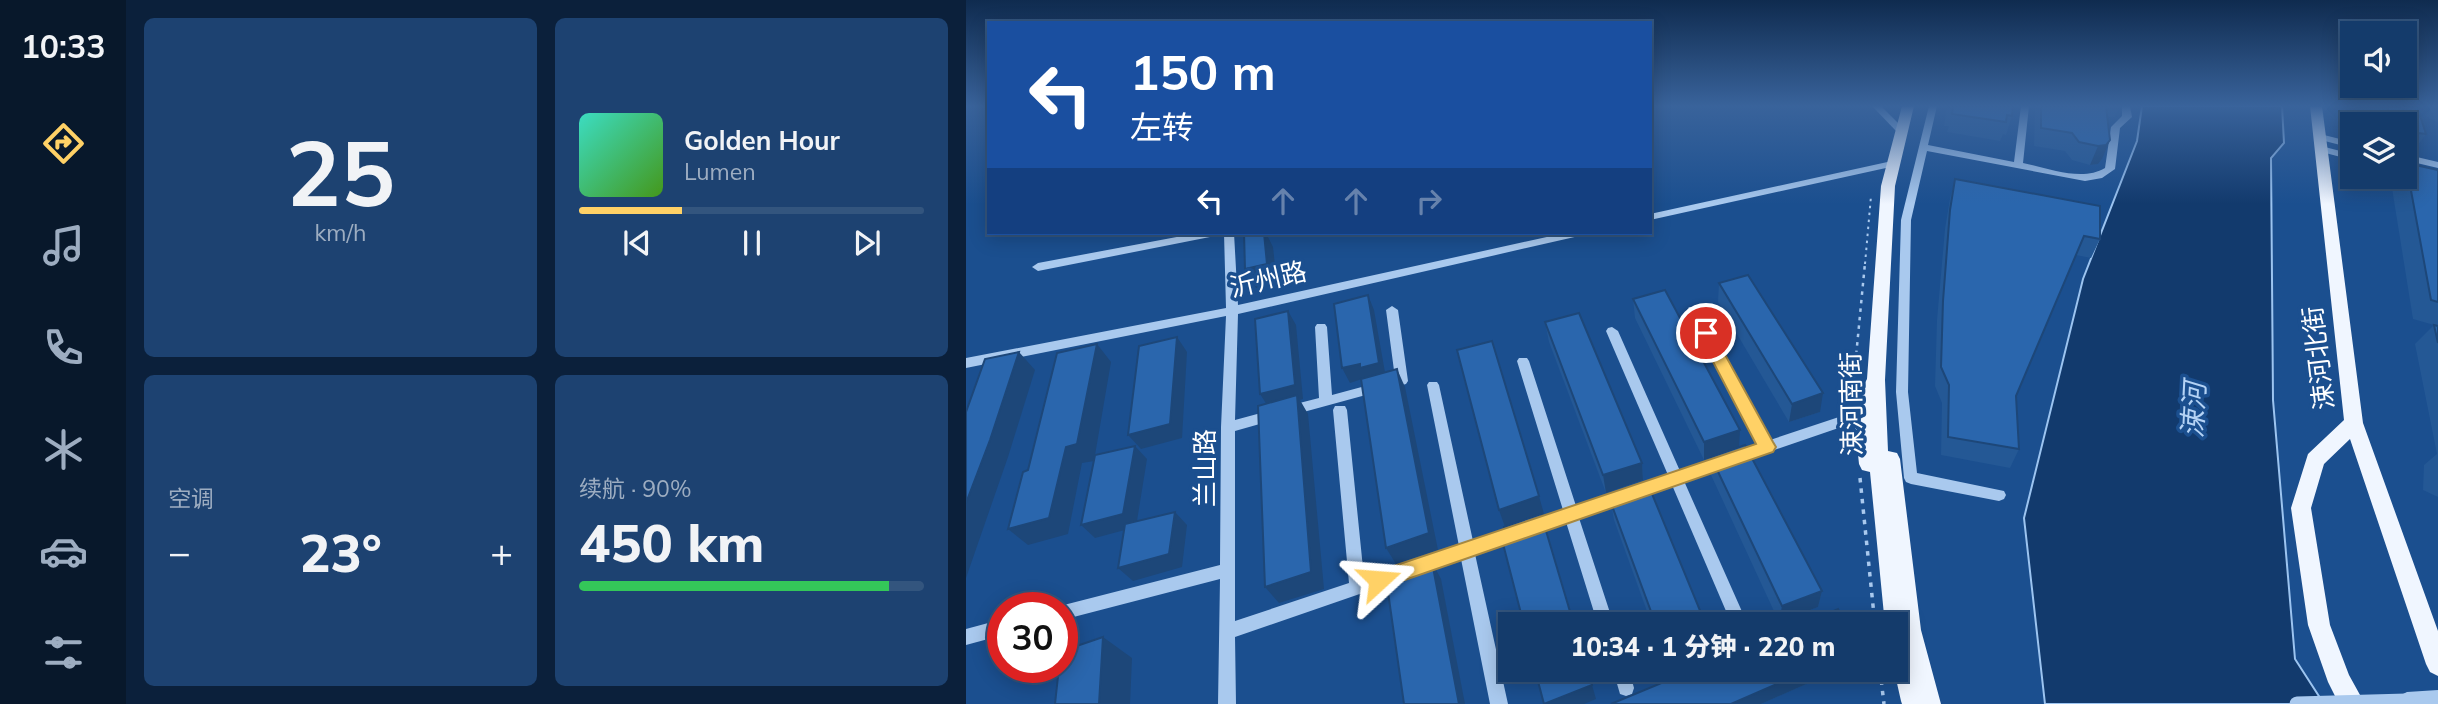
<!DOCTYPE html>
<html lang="zh">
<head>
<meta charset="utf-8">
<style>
	:root { --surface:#143b6b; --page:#1d4271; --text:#f1f3f6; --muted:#9dadc1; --line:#33557e; --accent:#ffd166 }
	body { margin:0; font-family:Mulish,"Noto Sans SC",sans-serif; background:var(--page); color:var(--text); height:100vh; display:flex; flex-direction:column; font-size:26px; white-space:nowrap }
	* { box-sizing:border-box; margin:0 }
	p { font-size:23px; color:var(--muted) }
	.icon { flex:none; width:38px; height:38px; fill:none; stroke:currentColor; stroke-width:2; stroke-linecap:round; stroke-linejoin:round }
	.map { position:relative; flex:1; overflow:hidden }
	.sheet { display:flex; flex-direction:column; gap:18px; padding:18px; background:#0b203b; width:840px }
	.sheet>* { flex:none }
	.guide { position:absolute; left:21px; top:21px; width:665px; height:214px; border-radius:0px; box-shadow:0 4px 18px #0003,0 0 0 2px var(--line); background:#1a4fa0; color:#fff; overflow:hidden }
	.controls { position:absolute; left:1374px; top:21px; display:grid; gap:14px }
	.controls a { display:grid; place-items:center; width:77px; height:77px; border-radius:0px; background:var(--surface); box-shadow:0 4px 18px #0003,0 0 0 2px var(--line); font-size:35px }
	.speed { position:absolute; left:21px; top:592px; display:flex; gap:14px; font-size:35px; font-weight:700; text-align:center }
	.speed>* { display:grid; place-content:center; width:91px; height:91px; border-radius:50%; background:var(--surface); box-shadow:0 4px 18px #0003,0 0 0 2px var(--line); line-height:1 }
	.speed .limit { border:10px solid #d22; background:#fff; color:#111 }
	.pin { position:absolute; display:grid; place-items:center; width:60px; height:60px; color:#fff; margin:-30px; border:4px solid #fff; border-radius:50%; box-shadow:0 2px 7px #0007 }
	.me { position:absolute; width:77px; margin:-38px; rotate:71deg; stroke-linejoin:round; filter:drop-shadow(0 0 5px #0008) }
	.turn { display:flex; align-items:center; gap:24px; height:147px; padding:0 28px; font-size:32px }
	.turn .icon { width:91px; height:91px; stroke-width:2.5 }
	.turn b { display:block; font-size:49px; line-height:60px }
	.lanes { display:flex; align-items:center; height:66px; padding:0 28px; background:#0003; justify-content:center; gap:35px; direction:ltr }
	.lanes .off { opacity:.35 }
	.big { font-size:52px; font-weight:800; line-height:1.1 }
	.sheet .widget { flex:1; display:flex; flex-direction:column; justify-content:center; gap:10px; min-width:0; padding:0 24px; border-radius:10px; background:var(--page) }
	.sheet .dial { align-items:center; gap:0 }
	.dial b { font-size:91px; line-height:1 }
	.song { display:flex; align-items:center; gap:21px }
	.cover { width:84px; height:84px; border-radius:10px; background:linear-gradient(135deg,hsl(170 70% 55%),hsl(100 70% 35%)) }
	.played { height:7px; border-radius:4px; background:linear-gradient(90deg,var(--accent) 30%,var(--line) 30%) }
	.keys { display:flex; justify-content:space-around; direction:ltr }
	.heat { display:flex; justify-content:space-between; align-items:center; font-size:38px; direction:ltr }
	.charge { height:10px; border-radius:5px; background:linear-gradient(90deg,#34c759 90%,var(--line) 0) }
	.sheet .tiles { flex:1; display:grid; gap:18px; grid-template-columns:repeat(2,1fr) }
	.trip { position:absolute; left:532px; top:612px; width:410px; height:70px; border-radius:0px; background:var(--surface); box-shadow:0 4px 18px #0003,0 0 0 2px var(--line); font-weight:800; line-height:70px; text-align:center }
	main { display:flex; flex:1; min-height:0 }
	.dock { display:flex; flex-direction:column; width:126px; justify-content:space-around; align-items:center; background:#08182b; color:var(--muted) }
	.dock .icon { width:49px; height:49px }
	.dock .on { color:var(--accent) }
	.dock b { font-size:32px; color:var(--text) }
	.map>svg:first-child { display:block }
	.water { fill:#123a6d; stroke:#9cc4f0; stroke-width:2 }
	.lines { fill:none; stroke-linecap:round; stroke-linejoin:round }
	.path-far2 { stroke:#a9c9ee; stroke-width:2; stroke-dasharray:2.5 4.5; stroke-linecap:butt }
	.path-far1 { stroke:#a9c9ee; stroke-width:2.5; stroke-dasharray:3.5 5; stroke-linecap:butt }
	.path { stroke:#a9c9ee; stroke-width:3.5; stroke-dasharray:4.5 6; stroke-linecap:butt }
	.minor { fill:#a9c9ee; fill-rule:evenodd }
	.major { fill:#f0f6ff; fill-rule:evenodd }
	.minor-bridge { stroke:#a9c9ee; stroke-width:15 }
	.wall { fill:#245895 }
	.shaded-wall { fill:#1d4779 }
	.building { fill:#2a66ad; stroke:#1d4779; stroke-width:2 }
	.route { fill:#ffd166; stroke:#a68842; stroke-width:2 }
	.labels { text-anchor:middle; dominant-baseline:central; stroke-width:7; stroke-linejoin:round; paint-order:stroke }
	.street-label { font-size:26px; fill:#fff; stroke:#1b4f8f }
	.water-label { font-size:28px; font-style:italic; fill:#b5d3f5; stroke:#1b4f8f }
</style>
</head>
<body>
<main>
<nav class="dock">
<b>10:33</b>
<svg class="icon on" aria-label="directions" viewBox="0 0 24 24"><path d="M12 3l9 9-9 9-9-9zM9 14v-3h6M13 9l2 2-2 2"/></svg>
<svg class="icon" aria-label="music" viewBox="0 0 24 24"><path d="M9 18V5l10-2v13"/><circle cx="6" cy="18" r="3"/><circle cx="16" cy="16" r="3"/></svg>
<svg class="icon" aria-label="phone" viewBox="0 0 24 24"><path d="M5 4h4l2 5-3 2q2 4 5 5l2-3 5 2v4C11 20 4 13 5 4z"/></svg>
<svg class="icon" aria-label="climate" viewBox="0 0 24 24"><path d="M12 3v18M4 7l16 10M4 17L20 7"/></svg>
<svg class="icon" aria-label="car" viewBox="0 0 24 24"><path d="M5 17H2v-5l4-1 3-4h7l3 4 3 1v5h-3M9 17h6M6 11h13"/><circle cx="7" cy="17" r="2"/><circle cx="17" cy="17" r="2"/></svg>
<svg class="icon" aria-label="filters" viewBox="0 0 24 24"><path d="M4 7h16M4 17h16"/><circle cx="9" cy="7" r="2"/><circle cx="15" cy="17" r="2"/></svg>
</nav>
<section class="sheet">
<div class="tiles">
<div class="widget dial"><b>25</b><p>km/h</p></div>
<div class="widget">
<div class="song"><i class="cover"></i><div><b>Golden Hour</b><p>Lumen</p></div></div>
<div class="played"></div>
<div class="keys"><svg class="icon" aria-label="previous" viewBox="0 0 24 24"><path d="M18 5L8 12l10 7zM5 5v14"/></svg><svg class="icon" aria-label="pause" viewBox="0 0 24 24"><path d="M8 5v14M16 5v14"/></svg><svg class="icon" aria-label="next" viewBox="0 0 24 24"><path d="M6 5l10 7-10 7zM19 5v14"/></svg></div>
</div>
<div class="widget"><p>空调</p>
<div class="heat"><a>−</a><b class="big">23°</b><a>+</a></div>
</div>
<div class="widget"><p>续航 · 90%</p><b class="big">450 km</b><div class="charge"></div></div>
</div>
</section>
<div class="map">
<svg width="1472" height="704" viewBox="0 0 1472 704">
	<rect width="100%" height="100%" fill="#1b4f8f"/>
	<path class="water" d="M1176,106H1316L1318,143L1305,158L1307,400L1329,659L1358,704H1079L1058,518L1117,279L1171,141Z"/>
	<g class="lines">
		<path class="path-far2" d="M899,264L905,196"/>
		<path class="path-far1" d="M887,388L899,263"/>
		<g class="path">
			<path d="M894,478L909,625"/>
			<path d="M914,670L918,704"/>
		</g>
		<g class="minor">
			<path d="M906,106H915L938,129V133H932Z"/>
			<path d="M963,106H971L962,145L1048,162L1055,106H1063L1057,163C1082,168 1116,182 1139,168L1145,127L1156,116V106H1164L1166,117L1154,128L1149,169L1136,178L1119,181L961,151L945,220L942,392L951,473L1038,491L1040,495L1038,499L1033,501L945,484L940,482L938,478L930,392L935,220Z"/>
			<path d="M1354,134L1386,142V148L1351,139V135Z"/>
			<path d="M1355,146L1386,154V160L1352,151L1350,149Z"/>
			<path d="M1438,154L1472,162V168L1438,160Z"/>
			<path d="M926,161L931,164L929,166L684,220V214Z"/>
			<path d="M232,233H254L249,236L72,271L66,267L72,263Z"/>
			<path d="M258,233H268L272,305L599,233H618L613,236L272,314L269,420L306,410L311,411L313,415L311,419L269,431V621L383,583L367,410L369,406H379L381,410L398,578L493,546L461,385L463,382H471L473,385L507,541L597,510L551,361L553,358H561L563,361L610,506L702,475L640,331L642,328L646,327L652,331L714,471L793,444L721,310L723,307H731L804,440L888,412L893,413L895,417L893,421L718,481L782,625H766L706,485L613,518L648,625H632L600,522L509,554L542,704H524L495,559L269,637L270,704H252L254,579L96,620V607H90L254,565L255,427L260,316L0,368V358L260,308Z"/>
			<path d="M426,306L432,310L442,381L440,384L323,416L318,415L316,411L318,407L353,398L349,327L351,324H359L361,327L366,395L429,378L420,310Z"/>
			<path d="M37,619V635L0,645V629Z"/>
			<path d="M647,670H663L668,688L666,694L660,696L654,694Z"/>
			<path d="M1472,690V704H1434L1432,701L1435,695L1441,692Z"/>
		</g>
		<g class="major">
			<path d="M936,106H948L929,186L919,380L922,451L931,453L934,459L955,630L975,704H936L935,701L928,670L929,625H919L904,472L896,470L893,464L887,406L901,379L915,186Z"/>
			<path d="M1344,106H1356L1397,423L1472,631V676L1464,672L1460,664L1384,439L1358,464L1345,508L1364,625L1383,675L1399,704H1373L1362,682L1342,625L1325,508L1342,454L1378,420Z"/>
		</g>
		<path class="minor-bridge" d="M1331,704L1441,701"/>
	</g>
	<g class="wall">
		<path d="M981,106H1047L1046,116L1040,135L1037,134L1034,141L981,132L983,126H978Z"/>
		<path d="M1069,106H1153L1149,117H1142L1136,159L1132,164L1124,165L1106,160L1099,151L1068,146Z"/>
		<path d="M1404,106H1451L1460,134L1446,153L1438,152V124H1408Z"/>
		<path d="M1469,106H1472V123L1460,116Z"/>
		<path d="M1440,163L1472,170V497L1457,490L1458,465L1471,454L1449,344L1468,325L1447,319L1425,182L1429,177H1438V165Z"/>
		<path d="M989,179L1134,239L1125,258L1110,255L1050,396L1053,449L1044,468L975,455L976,403L969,386L971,320L979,229L984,199Z"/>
		<path d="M753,283L854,412L823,422L752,302Z"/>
		<path d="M667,299L773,447L856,591L852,607L813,622L745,475V458L738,460L669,318Z"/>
		<path d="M579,322L676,463L677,480L640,493L583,342Z"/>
		<path d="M645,503L740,625H686L648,520Z"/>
		<path d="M703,670H872L795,704H645L706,678Z"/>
	</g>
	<g class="shaded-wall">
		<path d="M1144,140L1136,159L1132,164L1124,165L1132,146Z"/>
		<path d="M298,233H300L307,247L311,284L290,288L279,269Z"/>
		<path d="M402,295L408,310L420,378H399L384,383L376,368Z"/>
		<path d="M322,311L330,325L337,399L334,400L342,414L358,589L313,603L299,587L303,408L294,394Z"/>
		<path d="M211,337L221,352L216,438L175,449L162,435Z"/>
		<path d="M131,344L145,362L128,461L116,463L102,534L62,545L42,529Z"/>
		<path d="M53,352L69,370L42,457L0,578V503Z"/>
		<path d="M431,369L439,387L472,550L430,564L420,548Z"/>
		<path d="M857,393L854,412L823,422L826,404Z"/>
		<path d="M774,430L773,448L738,460V442Z"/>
		<path d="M169,446L181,459L170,527L129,538L115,525Z"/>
		<path d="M676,463L677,480L640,493L637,475Z"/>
		<path d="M573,496L578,514L539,527L533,510Z"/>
		<path d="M209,512L221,525L216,567L167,581L152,568Z"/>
		<path d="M466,562L475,579L499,704H493Z"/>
		<path d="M856,591L852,607L813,622L816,606Z"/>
		<path d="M137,637L166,658L164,704H133Z"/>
		<path d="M843,670H872L795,704H765Z"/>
		<path d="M626,685L630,699L618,704H578Z"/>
	</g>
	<g class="building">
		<path d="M983,106H1047L1046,116L1041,115L1040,122L986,114L987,108L982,107Z"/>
		<path d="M1075,106H1140L1144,140L1140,145L1132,146L1113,142L1106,133L1075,128Z"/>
		<path d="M1421,106H1451L1460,134L1453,133L1450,136L1438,134V124H1426Z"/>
		<path d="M1440,163L1472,170V302L1465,300Z"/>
		<path d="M989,179L1134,206V239L1118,236L1050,396L1053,449L982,437L983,385L975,367L977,301L984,210Z"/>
		<path d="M278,233H298L301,264L279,269Z"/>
		<path d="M782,275L857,393L826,404L753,283Z"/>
		<path d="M699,290L774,430L738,442L667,299Z"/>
		<path d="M402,295L413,363L394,368V364L376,368L368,304Z"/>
		<path d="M322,311L329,385L294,394L289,319Z"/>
		<path d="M613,313L676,463L637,475L579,322Z"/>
		<path d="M1468,325L1472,326V343Z"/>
		<path d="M211,337L204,424L162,435L173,346Z"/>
		<path d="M526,341L573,496L533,510L491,350Z"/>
		<path d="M131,344L111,444L100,447L83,518L42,529L57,472L62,470L91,353Z"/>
		<path d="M53,352L24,440L0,503V412L19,359Z"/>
		<path d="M431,369L463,533L420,548L395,379Z"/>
		<path d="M331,395L345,572L299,587L292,406Z"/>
		<path d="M779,445L856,591L816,606L745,457Z"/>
		<path d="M169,446L157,514L115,525L129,455Z"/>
		<path d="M684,489L740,625H690L645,503Z"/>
		<path d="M209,512L203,554L152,568L159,524Z"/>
		<path d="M575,514L608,625H558L535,536L540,535L538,527Z"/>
		<path d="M466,562L493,704H438L420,578Z"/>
		<path d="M872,609L880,625H835Z"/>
		<path d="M137,637L133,704H89L93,667H96V651Z"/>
		<path d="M569,670H622L626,685L578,704Z"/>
		<path d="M707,670H843L765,704H645L710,677Z"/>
	</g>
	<linearGradient id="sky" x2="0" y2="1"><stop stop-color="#0f2b4f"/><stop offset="0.52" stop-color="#39639b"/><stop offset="1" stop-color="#39639b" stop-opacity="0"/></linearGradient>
	<rect width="1472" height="204" fill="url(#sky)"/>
	<path class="route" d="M740,327L745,329L807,442L810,447L807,452L413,589L406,587L403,580L406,574L413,571L790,444L732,333Z"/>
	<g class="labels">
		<g class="street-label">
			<text transform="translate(302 279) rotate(-13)">沂州路</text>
			<text transform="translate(1352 358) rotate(-97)">涑河北街</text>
			<text transform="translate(885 404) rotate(-91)">涑河南街</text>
			<text transform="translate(238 468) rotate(-90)">兰山路</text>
		</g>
		<g class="water-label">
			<text transform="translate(1227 410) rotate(-87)">涑河</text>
		</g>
	</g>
</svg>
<div class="controls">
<a><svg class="icon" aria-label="sound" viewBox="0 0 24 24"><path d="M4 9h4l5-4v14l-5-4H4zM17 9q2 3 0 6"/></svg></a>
<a><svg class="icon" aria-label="layers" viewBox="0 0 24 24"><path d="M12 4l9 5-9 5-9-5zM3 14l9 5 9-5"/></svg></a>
</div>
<div class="speed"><div class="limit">30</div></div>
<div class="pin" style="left:740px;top:333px;background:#d93025"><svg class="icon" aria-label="arrive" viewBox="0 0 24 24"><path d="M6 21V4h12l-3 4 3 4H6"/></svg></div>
<svg class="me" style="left:413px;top:580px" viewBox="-20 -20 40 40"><path d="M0-17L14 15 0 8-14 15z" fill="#ffd166" stroke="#fff" stroke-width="4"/></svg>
<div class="trip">10:34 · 1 分钟 · 220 m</div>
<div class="guide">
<div class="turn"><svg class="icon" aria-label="left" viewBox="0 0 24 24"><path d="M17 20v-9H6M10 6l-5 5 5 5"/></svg><div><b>150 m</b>左转</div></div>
<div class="lanes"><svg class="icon" aria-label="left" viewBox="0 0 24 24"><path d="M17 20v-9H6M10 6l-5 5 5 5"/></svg><svg class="icon off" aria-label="ahead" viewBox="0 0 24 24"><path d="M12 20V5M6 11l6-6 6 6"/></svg><svg class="icon off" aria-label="ahead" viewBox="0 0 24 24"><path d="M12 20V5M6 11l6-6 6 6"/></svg><svg class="icon off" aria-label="right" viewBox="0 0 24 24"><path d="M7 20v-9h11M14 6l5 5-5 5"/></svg></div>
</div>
</div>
</main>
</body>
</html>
